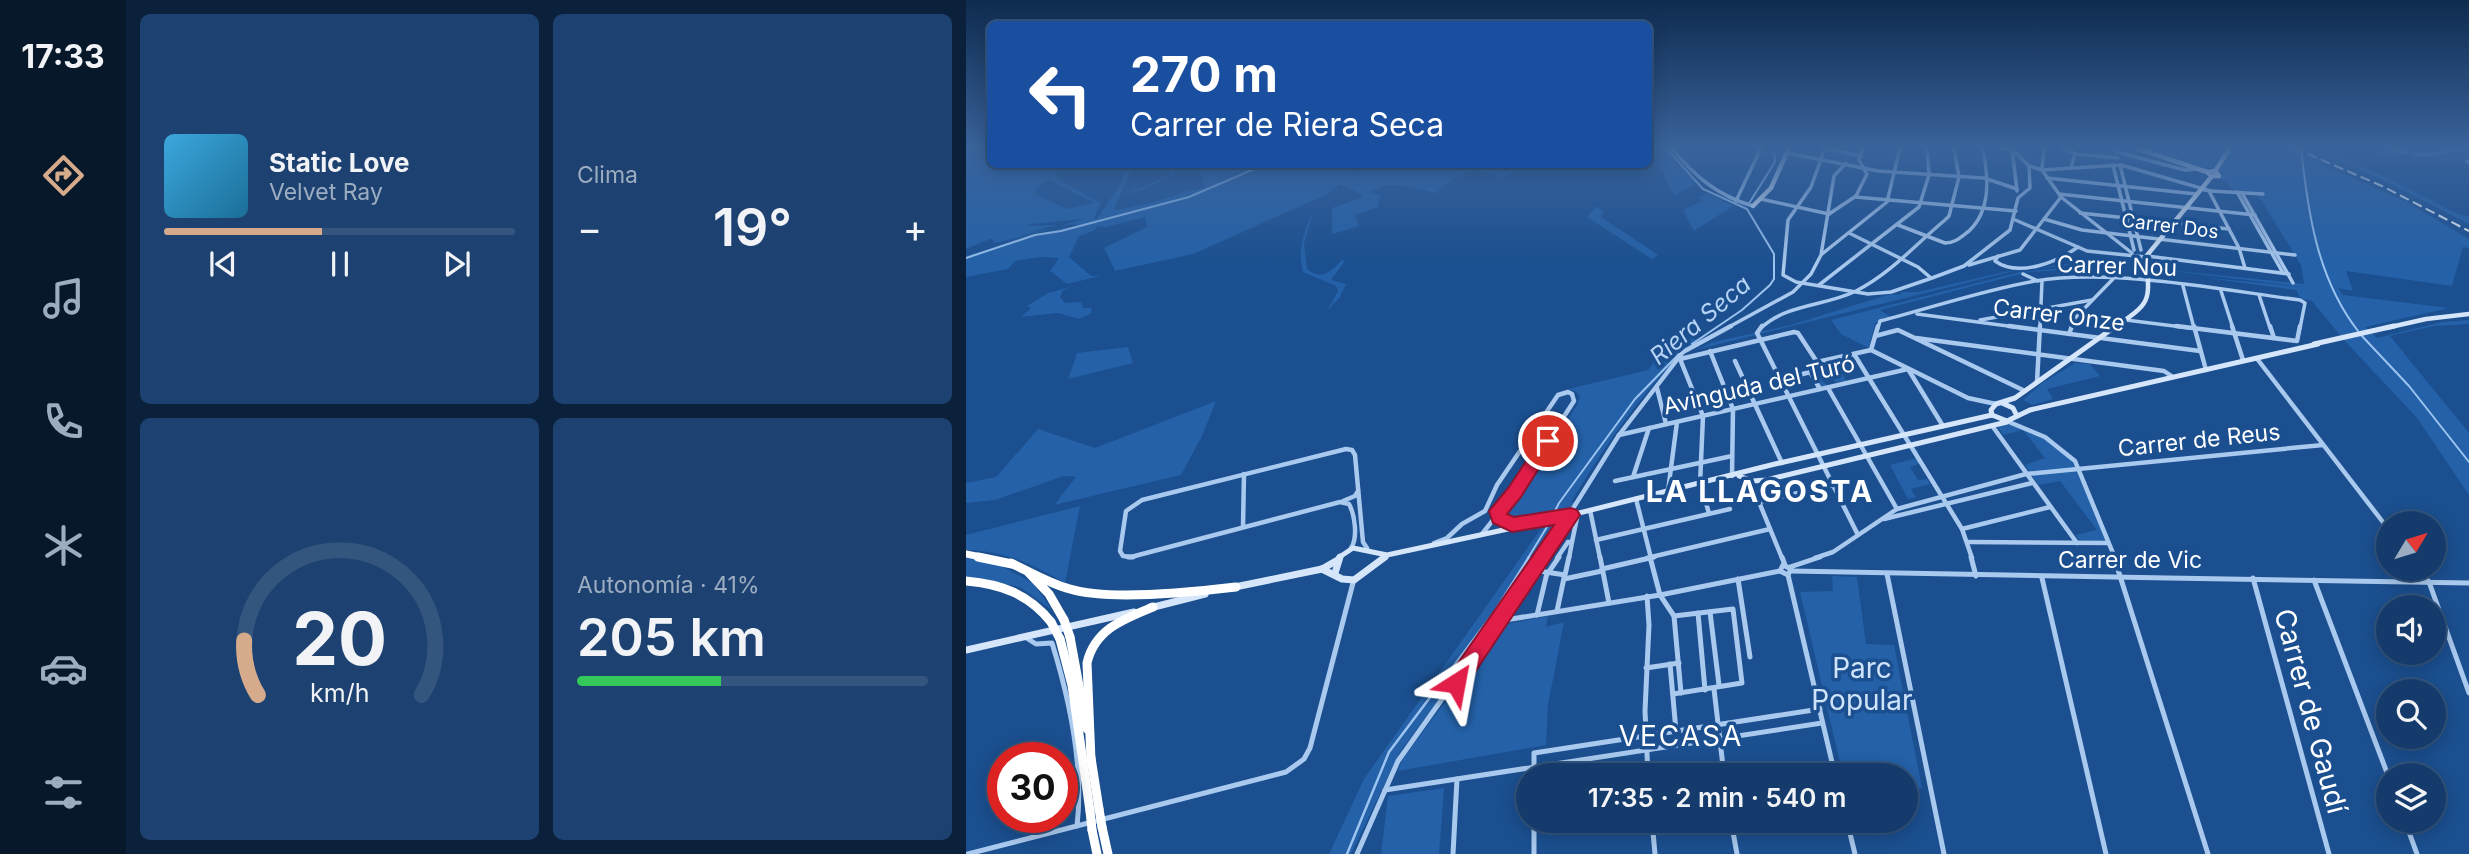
<!DOCTYPE html>
<html lang="es">
<head>
<meta charset="utf-8">
<style>
	:root { --surface:#143b6b; --page:#1d4271; --text:#f1f3f6; --muted:#9dadc1; --line:#33557e; --accent:#d6ab8b }
	body { margin:0; font-family:Inter,sans-serif; background:var(--page); color:var(--text); height:100vh; display:flex; flex-direction:column; font-size:26px; white-space:nowrap }
	* { box-sizing:border-box; margin:0 }
	p { font-size:23px; color:var(--muted) }
	.icon { flex:none; width:38px; height:38px; fill:none; stroke:currentColor; stroke-width:2; stroke-linecap:round; stroke-linejoin:round }
	.map { position:relative; flex:1; overflow:hidden }
	.details { display:flex; flex-direction:column; gap:14px; padding:14px; background:#0b203b; width:840px }
	.details>* { flex:none }
	.banner { position:absolute; left:21px; top:21px; width:665px; height:147px; border-radius:10px; box-shadow:0 4px 18px #0003,0 0 0 2px var(--line); background:#1a4fa0; color:#fff; overflow:hidden }
	.needle { width:46px; rotate:52deg }
	.controls { position:absolute; left:1410px; top:511px; display:grid; gap:14px }
	.controls a { display:grid; place-items:center; width:70px; height:70px; border-radius:50%; background:var(--surface); box-shadow:0 4px 18px #0003,0 0 0 2px var(--line); font-size:35px }
	.speed { position:absolute; left:21px; top:742px; display:flex; gap:14px; font-size:35px; font-weight:700; text-align:center }
	.speed>* { display:grid; place-content:center; width:91px; height:91px; border-radius:50%; background:var(--surface); box-shadow:0 4px 18px #0003,0 0 0 2px var(--line); line-height:1 }
	.speed .limit { border:10px solid #d22; background:#fff; color:#111 }
	.pin { position:absolute; display:grid; place-items:center; width:60px; height:60px; color:#fff; margin:-30px; border:4px solid #fff; border-radius:50%; box-shadow:0 2px 7px #0007 }
	.me { position:absolute; width:77px; margin:-38px; rotate:34deg; stroke-linejoin:round; filter:drop-shadow(0 0 5px #0008) }
	.turn { display:flex; align-items:center; gap:24px; height:147px; padding:0 28px; font-size:32px }
	.turn .icon { width:91px; height:91px; stroke-width:2.5 }
	.turn b { display:block; font-size:49px; line-height:60px }
	.big { font-size:52px; font-weight:600; line-height:1.1 }
	.details .card { flex:1; display:flex; flex-direction:column; justify-content:center; gap:10px; min-width:0; padding:0 24px; border-radius:10px; background:var(--page) }
	.details .dial { align-items:center; gap:0 }
	.dial svg { height:182px; overflow:visible; fill:none; stroke:var(--line); stroke-width:7; stroke-linecap:round; text-anchor:middle }
	.dial text { fill:var(--text); stroke:none }
	.song { display:flex; align-items:center; gap:21px }
	.cover { width:84px; height:84px; border-radius:10px; background:linear-gradient(135deg,hsl(200 70% 55%),hsl(200 70% 35%)) }
	.played { height:7px; border-radius:4px; background:linear-gradient(90deg,var(--accent) 45%,var(--line) 45%) }
	.keys { display:flex; justify-content:space-around; direction:ltr }
	.heat { display:flex; justify-content:space-between; align-items:center; font-size:38px; direction:ltr }
	.charge { height:10px; border-radius:5px; background:linear-gradient(90deg,#34c759 41%,var(--line) 0) }
	.details .tiles { flex:1; display:grid; gap:14px; grid-template-columns:repeat(2,1fr) }
	.trip { position:absolute; left:550px; top:763px; width:402px; height:70px; border-radius:35px; background:var(--surface); box-shadow:0 4px 18px #0003,0 0 0 2px var(--line); font-weight:600; line-height:70px; text-align:center }
	main { display:flex; flex:1; min-height:0 }
	.menu { display:flex; flex-direction:column; width:126px; justify-content:space-around; align-items:center; background:#08182b; color:var(--muted) }
	.menu .icon { width:49px; height:49px }
	.menu .selected { color:var(--accent) }
	.menu b { font-size:32px; color:var(--text) }
	.map>svg:first-child { display:block }
	.green { fill:#2461a8; fill-rule:evenodd }
	.lines { fill:none; stroke-linecap:round; stroke-linejoin:round }
	.stream-far1 { stroke:#9cc4f0; stroke-width:2 }
	.stream { stroke:#9cc4f0; stroke-width:2.5 }
	.street-far2 { stroke:#a9c9ee; stroke-width:3.5 }
	.street-far1 { stroke:#a9c9ee; stroke-width:4.5 }
	.street { stroke:#a9c9ee; stroke-width:5 }
	.secondary-far2 { stroke:#d6e6fa; stroke-width:4.5 }
	.secondary-far1 { stroke:#d6e6fa; stroke-width:5 }
	.secondary { stroke:#d6e6fa; stroke-width:7 }
	.highway-far1 { stroke:#fff; stroke-width:7 }
	.highway { stroke:#fff; stroke-width:9 }
	.rail { stroke:#fff; stroke-width:2; stroke-dasharray:10 4.5; stroke-linecap:butt }
	.highway-bridge { stroke:#fff; stroke-width:9 }
	.route { fill:#e11d48; stroke:#92132f; stroke-width:2 }
	.labels { text-anchor:middle; dominant-baseline:central; stroke-width:7; stroke-linejoin:round; paint-order:stroke }
	.far-street-label { font-size:19px; fill:#fff; stroke:#1b4f8f }
	.street-label { font-size:23px; fill:#fff; stroke:#1b4f8f }
	.water-label { font-size:24px; font-style:italic; fill:#b5d3f5; stroke:#1b4f8f }
	.near-park-label { font-size:28px; fill:#cfe3fa; stroke:#1b4f8f }
	.near-street-label { font-size:28px; fill:#fff; stroke:#1b4f8f }
	.near-neighbourhood-label { font-size:28px; letter-spacing:2px; fill:#fff; stroke:#1b4f8f }
	.district-label { font-size:30px; font-weight:bold; letter-spacing:2px; fill:#fff; stroke:#1b4f8f }
</style>
</head>
<body>
<main>
<nav class="menu">
<b>17:33</b>
<svg class="icon selected" aria-label="directions" viewBox="0 0 24 24"><path d="M12 3l9 9-9 9-9-9zM9 14v-3h6M13 9l2 2-2 2"/></svg>
<svg class="icon" aria-label="music" viewBox="0 0 24 24"><path d="M9 18V5l10-2v13"/><circle cx="6" cy="18" r="3"/><circle cx="16" cy="16" r="3"/></svg>
<svg class="icon" aria-label="phone" viewBox="0 0 24 24"><path d="M5 4h4l2 5-3 2q2 4 5 5l2-3 5 2v4C11 20 4 13 5 4z"/></svg>
<svg class="icon" aria-label="climate" viewBox="0 0 24 24"><path d="M12 3v18M4 7l16 10M4 17L20 7"/></svg>
<svg class="icon" aria-label="car" viewBox="0 0 24 24"><path d="M5 17H2v-5l4-1 3-4h7l3 4 3 1v5h-3M9 17h6M6 11h13"/><circle cx="7" cy="17" r="2"/><circle cx="17" cy="17" r="2"/></svg>
<svg class="icon" aria-label="filters" viewBox="0 0 24 24"><path d="M4 7h16M4 17h16"/><circle cx="9" cy="7" r="2"/><circle cx="15" cy="17" r="2"/></svg>
</nav>
<section class="details">
<div class="tiles">
<div class="card">
<div class="song"><i class="cover"></i><div><b>Static Love</b><p>Velvet Ray</p></div></div>
<div class="played"></div>
<div class="keys"><svg class="icon" aria-label="previous" viewBox="0 0 24 24"><path d="M18 5L8 12l10 7zM5 5v14"/></svg><svg class="icon" aria-label="pause" viewBox="0 0 24 24"><path d="M8 5v14M16 5v14"/></svg><svg class="icon" aria-label="next" viewBox="0 0 24 24"><path d="M6 5l10 7-10 7zM19 5v14"/></svg></div>
</div>
<div class="card"><p>Clima</p>
<div class="heat"><a>−</a><b class="big">19°</b><a>+</a></div>
</div>
<div class="card dial"><svg viewBox="0 0 100 80">
<path d="M14 69A42 42 0 1 1 86 69"/>
<path d="M14 69A42 42 0 0 1 8 45" stroke="#d6ab8b"/>
<text x="50" y="56" font-size="32" font-weight="700">20</text>
<text x="50" y="72" font-size="11">km/h</text>
</svg></div>
<div class="card"><p>Autonomía · 41%</p><b class="big">205 km</b><div class="charge"></div></div>
</div>
</section>
<div class="map">
<svg width="1503" height="854" viewBox="0 0 1503 854">
	<rect width="100%" height="100%" fill="#1b4f8f"/>
	<g class="green">
		<path d="M0,148H24V164L89,165L88,168L96,182L135,203L128,218L130,220L157,181V174L151,170L150,165H180L165,169L148,210C173,207 195,200 218,192C226,189 232,192 239,186L233,168L210,167L207,175L176,190L161,194L203,176L205,165L369,164L389,171V174L403,165H553C535,191 522,165 502,172C491,176 479,186 469,193C446,187 422,180 404,192L414,195L412,207L389,215L393,226L366,234V208L395,198L396,194L374,184L359,195L227,254L149,271L138,248L181,227L179,217L140,227L131,226L129,230L113,236L103,257L125,276H134L101,284L84,271L93,258L75,257L49,261L42,269L0,277V256L71,234L113,225C95,221 39,243 16,249L117,219L65,224L60,226L91,225C70,229 50,240 28,243L26,238L0,249ZM84,180L127,202L128,203L101,209L69,194L71,187Z"/>
		<path d="M1177,148H1259L1257,156L1246,168H1238Z"/>
		<path d="M1266,148H1349L1411,173L1494,215L1503,216V224L1419,181L1351,151L1347,158L1359,166L1441,202L1503,239V248L1497,247L1486,286L1380,271L1387,291L1372,288L1377,295L1483,308L1399,327L1411,338L1476,322L1503,320V324L1468,326L1424,336L1503,433V495L1451,418L1378,340L1346,301L1335,299L1330,290L1234,277L1339,287L1181,268L1338,284L1335,265L1292,195L1266,191L1261,181L1247,178Z"/>
		<path d="M1358,148H1503V162H1495Z"/>
		<path d="M703,153L730,183L708,196L689,156Z"/>
		<path d="M741,193L767,206L728,231L717,210L736,201L732,198Z"/>
		<path d="M631,206L638,212L635,217L692,255L686,259L621,217Z"/>
		<path d="M347,212L338,244L341,269C357,281 365,271 376,260L379,261L365,280L380,284L374,297L361,311L372,291L370,286L337,272C331,251 338,231 347,212Z"/>
		<path d="M1118,262L1172,267L1115,264L1048,271L729,350L747,342L825,325L921,295L936,294L935,292H952L1038,272Z"/>
		<path d="M1105,267L1173,271L1135,268L1062,272L914,310L925,317L909,323L903,348L875,334L865,320L1054,272Z"/>
		<path d="M108,286L97,290L94,297L99,303L115,302L117,308H125L126,313L113,319L92,313L55,317L65,308L61,306L82,293Z"/>
		<path d="M719,335L729,337L731,343C690,369 630,459 605,503L611,500L604,511L599,512L530,621L434,752L385,854H363L398,779L584,516L542,522L534,514L540,504L553,495L611,405L614,396L609,391L602,389L682,370L688,362L705,358L709,344Z"/>
		<path d="M162,347L167,363L102,379L111,353Z"/>
		<path d="M877,356L890,379L881,366L874,369L880,381L870,382L862,375L855,380L862,386L854,388L846,372L851,371L848,364Z"/>
		<path d="M1109,363L1124,364L1134,376L1081,389L1087,399L1066,405L1057,400L1076,383Z"/>
		<path d="M250,401L236,436L215,475L88,505L110,477L98,476L29,500L0,503V483L30,477L72,429L129,448Z"/>
		<path d="M1045,424C1066,429 1092,445 1106,461L1141,542L1113,540L1110,535L1131,530L1094,481L1073,485L1059,465L1079,458L1057,430L1037,435L1032,427Z"/>
		<path d="M951,458L955,463L944,467L952,480L961,479L964,484L945,489L950,497L942,499L924,465Z"/>
		<path d="M114,506L99,583C66,564 39,551 0,550V535Z"/>
		<path d="M15,555L67,583L86,610L54,587L0,576V556Z"/>
		<path d="M866,576L891,577L900,644L928,645L956,788L940,791V775H877L834,592L867,591Z"/>
		<path d="M582,616L580,627L598,622L582,705L580,745L432,771L436,760L536,625Z"/>
		<path d="M478,788L473,854H415L422,796Z"/>
	</g>
	<g class="lines">
		<g class="stream-far1">
			<path d="M700,148L737,189L781,209L808,254V279L804,285L776,310L726,344"/>
			<path d="M1335,148C1342,213 1351,278 1392,331"/>
			<path d="M1420,148L1442,153"/>
			<path d="M1448,154L1461,155L1500,148"/>
			<path d="M782,205L809,162L808,148"/>
			<path d="M0,258L69,235L95,231L223,197L300,164"/>
			<path d="M1395,335L1443,386L1503,462"/>
			<path d="M586,517L593,503L669,399L713,354"/>
			<path d="M562,558L584,522"/>
		</g>
		<path class="stream" d="M381,854L423,752L529,611L563,557"/>
		<g class="street-far2">
			<path d="M706,148C728,176 752,196 787,206"/>
			<path d="M859,148L845,187L822,220L817,275L830,282L902,294L925,292L966,278L998,266L1044,230L1052,198L1064,188L1063,166L1046,149"/>
			<path d="M859,148L895,156"/>
			<path d="M1033,148L1046,149"/>
			<path d="M1046,148L1051,191"/>
			<path d="M1095,148L1111,154L1152,158"/>
			<path d="M1151,152L1219,170L1231,169"/>
			<path d="M821,153L912,171L1018,178L1051,189"/>
			<path d="M1501,161L1503,163"/>
			<path d="M1147,165L1168,250"/>
			<path d="M1154,165L1175,250"/>
			<path d="M1155,165L1245,191L1238,190"/>
			<path d="M1063,166L1076,170L1155,165"/>
			<path d="M1105,168L1109,154"/>
			<path d="M1076,169L1078,148"/>
			<path d="M1076,170L1095,197L1166,253"/>
			<path d="M1081,178L1230,194"/>
			<path d="M1245,191L1297,194"/>
			<path d="M1271,192L1317,273"/>
			<path d="M1244,193L1273,248L1279,268"/>
			<path d="M1276,193L1327,283"/>
			<path d="M1093,194L1289,215"/>
			<path d="M889,197L1050,211"/>
			<path d="M795,199L863,214"/>
			<path d="M770,201L795,148"/>
			<path d="M1114,213L1263,229"/>
			<path d="M863,214L890,196L901,174L893,160L897,148"/>
			<path d="M1047,219L1112,247"/>
			<path d="M1078,219L1116,230L1329,255"/>
			<path d="M932,225L979,243C989,243 995,237 1003,231C1026,209 1022,176 1017,148"/>
			<path d="M883,233L952,267L965,278"/>
			<path d="M856,254L921,202L934,148"/>
			<path d="M1032,256L1029,261C1053,278 1091,262 1112,247L1121,251L1180,257"/>
			<path d="M1181,256L1323,274"/>
			<path d="M1003,265L1054,250L1095,197"/>
			<path d="M1057,274L1072,281"/>
			<path d="M853,285L953,207L963,175L961,148"/>
			<path d="M1217,286L1228,328"/>
			<path d="M1255,291L1267,328"/>
			<path d="M1293,295L1304,328"/>
			<path d="M951,314L1057,328"/>
			<path d="M1014,320L1126,300"/>
			<path d="M1160,320L1224,328"/>
			<path d="M761,328L827,292L845,274L855,255L868,176L880,163"/>
			<path d="M795,328C820,304 860,306 890,291C924,274 950,244 979,220L983,216L993,177L988,148"/>
			<path d="M912,328L914,321C965,308 1017,290 1069,281C1146,268 1256,290 1334,300L1339,303L1334,328"/>
			<path d="M1074,328L1076,281"/>
			<path d="M1105,328L1109,318L1147,279"/>
		</g>
		<g class="street-far1">
			<path d="M796,326L791,333L892,535"/>
			<path d="M1043,326L1234,351"/>
			<path d="M1210,326L1331,341L1334,326"/>
			<path d="M1228,326L1240,370"/>
			<path d="M1266,326L1277,360"/>
			<path d="M1304,326L1308,338"/>
			<path d="M1103,334L1106,326"/>
			<path d="M909,336L932,330L1059,391"/>
			<path d="M950,338L1198,371L1207,377"/>
			<path d="M905,350L912,326"/>
			<path d="M744,351L767,409L766,476"/>
			<path d="M888,354L996,529L1006,558"/>
			<path d="M1292,360L1423,530"/>
			<path d="M769,361L816,463"/>
			<path d="M833,375L844,372L854,389"/>
			<path d="M1071,382L1074,326"/>
			<path d="M691,388L700,424"/>
			<path d="M862,388L931,509"/>
			<path d="M1043,422L1079,437L1109,461L1149,558"/>
			<path d="M1027,427L1111,543"/>
			<path d="M653,435L942,369L977,426"/>
			<path d="M667,477L683,428"/>
			<path d="M784,480L816,558"/>
			<path d="M649,481L766,456"/>
			<path d="M702,491L711,422"/>
			<path d="M670,499L685,558"/>
			<path d="M377,501L389,496L392,491"/>
			<path d="M793,502L867,485"/>
			<path d="M624,510L634,558"/>
			<path d="M532,511L533,518L539,523L574,521"/>
			<path d="M743,513L734,484L737,416L714,359L828,332L832,333L851,362L905,350L1002,398L1030,404"/>
			<path d="M918,519L1066,483"/>
			<path d="M277,527L278,474"/>
			<path d="M996,529L1084,507"/>
			<path d="M630,540L764,509"/>
			<path d="M602,542H606L603,558"/>
			<path d="M606,542L612,513"/>
			<path d="M1002,542L1142,543"/>
			<path d="M468,543L481,538L496,524L519,511L531,485L592,395L602,392L606,394L608,401L549,492L516,534"/>
			<path d="M385,548C392,538 389,515 383,504L374,502L165,557L157,556L154,551L160,511L176,500L380,449L386,450L389,455L397,542L401,548"/>
			<path d="M576,558L653,435L717,352L765,326"/>
			<path d="M591,558L602,542"/>
			<path d="M681,558L804,529"/>
			<path d="M849,558L867,552L931,509L1060,474L1357,445"/>
		</g>
		<g class="street">
			<path d="M162,557H167"/>
			<path d="M634,557L643,603"/>
			<path d="M684,557L694,595L708,616L715,693"/>
			<path d="M816,557L819,565"/>
			<path d="M1005,557L1010,576"/>
			<path d="M1148,557L1242,854"/>
			<path d="M817,565L825,569L822,575L814,571Z"/>
			<path d="M824,567L854,557"/>
			<path d="M636,569L688,557"/>
			<path d="M1453,569L1463,582L1503,693"/>
			<path d="M567,570L599,575L603,557"/>
			<path d="M825,571C1051,577 1277,578 1503,583"/>
			<path d="M582,573L593,557"/>
			<path d="M921,574L978,854"/>
			<path d="M822,575L869,775"/>
			<path d="M1076,578L1140,854"/>
			<path d="M1287,578L1363,854"/>
			<path d="M598,579L636,571"/>
			<path d="M772,579L784,657"/>
			<path d="M1348,580L1423,778"/>
			<path d="M681,596L683,625L679,711L682,775"/>
			<path d="M591,611L598,578"/>
			<path d="M744,612L753,685"/>
			<path d="M732,613L739,690"/>
			<path d="M571,615L581,573"/>
			<path d="M533,621L694,595L814,571"/>
			<path d="M59,637L70,644L86,643C104,701 118,766 111,826"/>
			<path d="M704,664L710,731"/>
			<path d="M680,668L713,663"/>
			<path d="M748,689L758,775"/>
			<path d="M707,694L776,683L767,609L708,616"/>
			<path d="M568,775V753L854,709"/>
			<path d="M419,790L856,723"/>
			<path d="M568,821V854"/>
			<path d="M686,821L689,854"/>
			<path d="M765,821L771,854"/>
			<path d="M881,821L889,854"/>
			<path d="M1439,821L1451,854"/>
			<path d="M2,854L320,772L338,759L344,748L388,579"/>
			<path d="M391,854L432,761L577,557"/>
			<path d="M487,854L491,779"/>
		</g>
		<g class="secondary-far2">
			<path d="M1170,148L1241,172"/>
			<path d="M1243,174L1241,172L1249,171L1264,148"/>
			<path d="M787,206L805,188L823,148"/>
			<path d="M1176,269L1178,259L1246,176H1253L1249,171"/>
			<path d="M1148,328C1186,301 1184,303 1180,257"/>
			<path d="M1420,328L1460,319L1503,314"/>
		</g>
		<g class="secondary-far1">
			<path d="M1348,344L1428,326"/>
			<path d="M1036,403L1047,408L1051,416"/>
			<path d="M1026,415L1041,421L1064,410L1352,344"/>
			<path d="M1026,415L1025,410L1030,404L1049,398L1150,326"/>
			<path d="M773,476L787,481L800,480L1041,422"/>
			<path d="M372,558L387,548L421,555L593,518L809,464L1026,415"/>
		</g>
		<g class="secondary">
			<path d="M356,569L376,579L388,580L419,557"/>
			<path d="M369,573L374,557"/>
			<path d="M269,587L356,569L370,561"/>
			<path d="M184,608L239,594"/>
			<path d="M0,650L168,612"/>
		</g>
		<path class="highway-far1" d="M0,554L20,558"/>
		<g class="highway">
			<path d="M12,557L46,564"/>
			<path d="M45,563C64,572 84,584 104,589C143,601 228,592 270,587"/>
			<path d="M63,573L83,594L98,620"/>
			<path d="M0,581C35,584 63,594 85,622"/>
			<path d="M104,637L121,729"/>
			<path d="M94,639L106,685L124,811"/>
			<path d="M125,758L133,809"/>
			<path d="M125,760L121,663C129,629 158,619 187,607"/>
			<path d="M136,827L142,854"/>
			<path d="M126,830L131,854"/>
		</g>
		<path class="rail" d="M1328,148L1416,186L1503,231"/>
		<g class="highway-bridge">
			<path d="M98,620L104,637"/>
			<path d="M85,622L94,639"/>
			<path d="M133,809L136,827"/>
			<path d="M124,811L126,830"/>
		</g>
	</g>
	<linearGradient id="sky" x2="0" y2="1"><stop stop-color="#0f2b4f"/><stop offset="0.55" stop-color="#39639b"/><stop offset="1" stop-color="#39639b" stop-opacity="0"/></linearGradient>
	<rect width="1503" height="267" fill="url(#sky)"/>
	<path class="route" d="M582,435L590,441L555,497L541,514L548,517L605,508L611,510L614,515L497,690L490,693L483,690L480,683L483,676L588,525L546,532L527,523L523,511L543,487L576,437Z"/>
	<g class="labels">
		<g class="far-street-label">
			<text transform="translate(1204 226) rotate(7)">Carrer Dos</text>
		</g>
		<g class="street-label">
			<text transform="translate(1151 266) rotate(2)">Carrer Nou</text>
			<text transform="translate(1093 315) rotate(7)">Carrer Onze</text>
			<text transform="translate(793 385) rotate(-13)">Avinguda del Turó</text>
			<text transform="translate(1233 440) rotate(-6)">Carrer de Reus</text>
			<text x="1164" y="560">Carrer de Vic</text>
		</g>
		<g class="water-label">
			<text transform="translate(734 320) rotate(-40)">Riera Seca</text>
		</g>
		<g class="near-park-label">
			<text x="896" y="668">Parc<tspan x="896" dy="32">Popular</tspan></text>
		</g>
		<g class="near-street-label">
			<text transform="translate(1345 711) rotate(75)">Carrer de Gaudí</text>
		</g>
		<g class="near-neighbourhood-label">
			<text x="715" y="736">VECASA</text>
		</g>
		<g class="district-label">
			<text x="794" y="491">LA LLAGOSTA</text>
		</g>
	</g>
</svg>
<div class="controls">
<a><svg class="needle" viewBox="-14 -14 28 28"><path d="M0-13l5 13h-10z" fill="#e53935"/><path d="M0 13l5-13h-10z" fill="#9dadc1"/></svg></a>
<a><svg class="icon" aria-label="sound" viewBox="0 0 24 24"><path d="M4 9h4l5-4v14l-5-4H4zM17 9q2 3 0 6"/></svg></a>
<a><svg class="icon" aria-label="search" viewBox="0 0 24 24"><circle cx="10" cy="10" r="6"/><path d="M15 15l6 6"/></svg></a>
<a><svg class="icon" aria-label="layers" viewBox="0 0 24 24"><path d="M12 4l9 5-9 5-9-5zM3 14l9 5 9-5"/></svg></a>
</div>
<div class="speed"><div class="limit">30</div></div>
<div class="pin" style="left:582px;top:441px;background:#d93025"><svg class="icon" aria-label="arrive" viewBox="0 0 24 24"><path d="M6 21V4h12l-3 4 3 4H6"/></svg></div>
<svg class="me" style="left:490px;top:683px" viewBox="-20 -20 40 40"><path d="M0-17L14 15 0 8-14 15z" fill="#e11d48" stroke="#fff" stroke-width="4"/></svg>
<div class="trip">17:35 · 2 min · 540 m</div>
<div class="banner">
<div class="turn"><svg class="icon" aria-label="left" viewBox="0 0 24 24"><path d="M17 20v-9H6M10 6l-5 5 5 5"/></svg><div><b>270 m</b>Carrer de Riera Seca</div></div>
</div>
</div>
</main>
</body>
</html>
